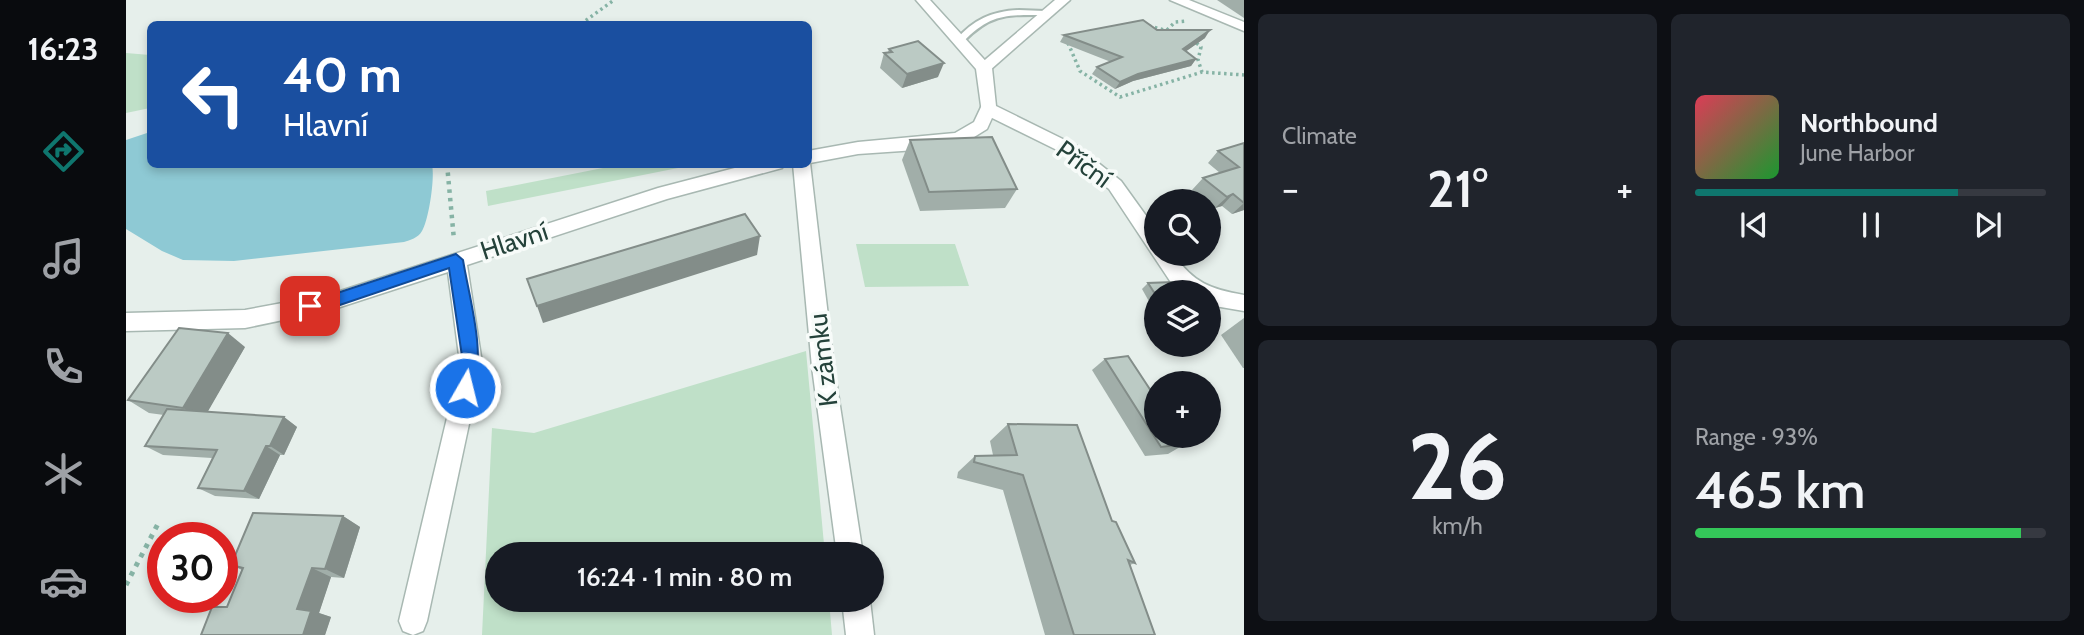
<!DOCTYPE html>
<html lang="en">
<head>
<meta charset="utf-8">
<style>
	:root { --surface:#171b24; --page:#20242c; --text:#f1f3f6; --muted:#9ea1a6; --line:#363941; --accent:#0f766e }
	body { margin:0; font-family:Cabin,sans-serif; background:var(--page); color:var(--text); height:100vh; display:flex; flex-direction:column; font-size:26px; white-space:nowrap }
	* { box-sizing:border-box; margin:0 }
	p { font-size:23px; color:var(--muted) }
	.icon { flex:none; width:38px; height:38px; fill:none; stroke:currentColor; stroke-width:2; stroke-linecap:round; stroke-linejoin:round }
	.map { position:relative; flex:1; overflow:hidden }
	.panel { display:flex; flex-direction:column; gap:14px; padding:14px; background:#0d0f14; width:840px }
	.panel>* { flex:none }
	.guide { position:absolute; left:21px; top:21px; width:665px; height:147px; border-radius:10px; box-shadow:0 4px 10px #0003; background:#1a4fa0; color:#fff; overflow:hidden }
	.tools { position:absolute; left:1018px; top:189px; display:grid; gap:14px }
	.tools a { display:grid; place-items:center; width:77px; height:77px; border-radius:50%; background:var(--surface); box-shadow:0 4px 10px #0003; font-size:35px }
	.speed { position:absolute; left:21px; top:522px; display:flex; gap:14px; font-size:35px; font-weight:700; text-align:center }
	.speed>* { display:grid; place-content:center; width:91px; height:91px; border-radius:50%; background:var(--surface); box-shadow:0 4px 10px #0003; line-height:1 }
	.speed .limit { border:10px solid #d22; background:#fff; color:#111 }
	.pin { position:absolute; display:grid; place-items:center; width:60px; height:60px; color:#fff; margin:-30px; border-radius:14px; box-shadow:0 4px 10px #0006 }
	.me { position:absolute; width:77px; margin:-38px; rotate:8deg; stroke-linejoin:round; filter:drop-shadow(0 0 5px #0008) }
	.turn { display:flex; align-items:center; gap:24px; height:147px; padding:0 21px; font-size:32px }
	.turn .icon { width:91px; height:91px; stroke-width:2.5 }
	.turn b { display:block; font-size:49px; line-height:60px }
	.big { font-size:52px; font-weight:600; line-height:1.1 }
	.panel .widget { flex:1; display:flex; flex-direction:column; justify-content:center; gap:10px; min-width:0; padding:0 24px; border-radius:10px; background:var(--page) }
	.panel .dial { align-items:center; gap:0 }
	.dial b { font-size:91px; line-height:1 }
	.song { display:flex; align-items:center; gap:21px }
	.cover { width:84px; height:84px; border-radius:10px; background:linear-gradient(135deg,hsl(350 70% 55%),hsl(130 70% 35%)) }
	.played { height:7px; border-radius:4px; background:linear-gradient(90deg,var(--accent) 75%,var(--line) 75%) }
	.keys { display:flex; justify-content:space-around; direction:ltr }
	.heat { display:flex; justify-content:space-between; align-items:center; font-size:38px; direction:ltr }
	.charge { height:10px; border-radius:5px; background:linear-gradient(90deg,#34c759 93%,var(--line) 0) }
	.panel .tiles { flex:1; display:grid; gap:14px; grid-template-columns:repeat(2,1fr) }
	.trip { position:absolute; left:359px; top:542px; width:399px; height:70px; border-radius:35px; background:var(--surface); box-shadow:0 4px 10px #0003; font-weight:600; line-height:70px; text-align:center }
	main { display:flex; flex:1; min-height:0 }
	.tab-bar { display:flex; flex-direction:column; width:126px; justify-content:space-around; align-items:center; background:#090b0e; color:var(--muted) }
	.tab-bar .icon { width:49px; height:49px }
	.tab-bar .active { color:var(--accent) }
	.tab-bar b { font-size:32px; color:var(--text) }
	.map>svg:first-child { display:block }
	.green { fill:#bfe0c8 }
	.water { fill:#8ec9d4 }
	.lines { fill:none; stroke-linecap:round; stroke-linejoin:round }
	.service-casing { stroke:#a8b8b2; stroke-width:4 }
	.minor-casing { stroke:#a8b8b2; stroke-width:3 }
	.tertiary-casing { stroke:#a8b8b2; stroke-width:3 }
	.path-far2 { stroke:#86b3a5; stroke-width:3.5; stroke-dasharray:2.5 3.5; stroke-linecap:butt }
	.path-far1 { stroke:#86b3a5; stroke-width:4.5; stroke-dasharray:3.5 5; stroke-linecap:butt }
	.path { stroke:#86b3a5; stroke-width:5; stroke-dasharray:4.5 6; stroke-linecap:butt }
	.service { fill:#fff; fill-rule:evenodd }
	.minor { fill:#fff; fill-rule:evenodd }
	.tertiary { fill:#fff; fill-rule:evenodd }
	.wall { fill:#a1aea9 }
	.shaded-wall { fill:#838d89 }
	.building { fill:#bbcac4; stroke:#838d89; stroke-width:2 }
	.route { fill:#1a73e8; stroke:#114b97; stroke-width:2 }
	.labels { text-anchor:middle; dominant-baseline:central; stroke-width:7; stroke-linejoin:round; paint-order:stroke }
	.street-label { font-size:26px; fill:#24423a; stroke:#f7fbf9 }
</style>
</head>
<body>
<main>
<nav class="tab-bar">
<b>16:23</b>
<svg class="icon active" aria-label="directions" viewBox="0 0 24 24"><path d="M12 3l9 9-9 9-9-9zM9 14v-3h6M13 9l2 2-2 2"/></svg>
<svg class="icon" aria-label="music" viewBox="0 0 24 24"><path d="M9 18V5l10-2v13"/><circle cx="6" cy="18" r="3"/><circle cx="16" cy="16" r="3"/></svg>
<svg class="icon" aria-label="phone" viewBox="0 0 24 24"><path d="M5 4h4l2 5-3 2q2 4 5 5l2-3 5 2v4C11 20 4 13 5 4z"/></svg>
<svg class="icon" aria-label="climate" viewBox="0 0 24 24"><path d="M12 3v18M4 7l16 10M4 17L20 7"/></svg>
<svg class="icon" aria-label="car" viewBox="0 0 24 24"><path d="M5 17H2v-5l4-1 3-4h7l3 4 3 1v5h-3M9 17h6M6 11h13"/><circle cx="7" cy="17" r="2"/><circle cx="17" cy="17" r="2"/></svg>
</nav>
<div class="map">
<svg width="1118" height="635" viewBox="0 0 1118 635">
	<rect width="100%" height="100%" fill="#e6efeb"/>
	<g class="green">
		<path d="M0,53L24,55V108L0,113Z"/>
		<path d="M492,165H567L362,206L360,191Z"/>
		<path d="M730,244H829L843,286L739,287Z"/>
		<path d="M680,351L699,555H371V600H703L706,635H356L366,428L408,433Z"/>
	</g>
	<path class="water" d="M24,132V164L306,165C309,177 303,219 296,231C292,238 284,240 278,242L108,261L57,260L36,251L0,229V140Z"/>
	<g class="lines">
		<g class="service-casing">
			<path id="service" d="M893,10L919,11L923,13L919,15C881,15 865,13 837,42L830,40C847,20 866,11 893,10Z"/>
		</g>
		<g class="minor-casing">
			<g id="minor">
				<path d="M929,0H944L863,71H853L850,68L853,65Z"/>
				<path d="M1044,0H1063L1118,22V31Z"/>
				<path d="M862,104L870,109L861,129L840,142L805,149L732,154L684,163L708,367L737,555H711L686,367L667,164H682V151L732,142L829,133L848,122L856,105Z"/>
				<path d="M624,164H658L656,168L541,199L341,265L356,363L301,621L297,631L287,635L277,631L273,621L334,363L322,272L205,310L119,328L0,331V313L119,310L205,294L532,188Z"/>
				<path d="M716,600H744L748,635H720Z"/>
			</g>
		</g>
		<g class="tertiary-casing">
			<path id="tertiary" d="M790,0H804L866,68L870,106L951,146L995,181L1031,231V254H1047C1068,283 1084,289 1118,295V311L1083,305V292H1060L1046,284L983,189L939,154L856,113L850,69Z"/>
		</g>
		<g class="path-far2">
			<path d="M455,24L488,0"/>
			<path d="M1023,26L1042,31"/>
			<path d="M1041,30L1049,22L1060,21"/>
			<path d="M1066,39L1075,47L1072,60L1076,72"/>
			<path d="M942,43L954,71L994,97L1076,72L1118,75"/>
		</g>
		<path class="path-far1" d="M321,164L328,240"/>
		<path class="path" d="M0,585L34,520"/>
		<use href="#service" class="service"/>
		<use href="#minor" class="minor"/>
		<use href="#tertiary" class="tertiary"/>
	</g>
	<g class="wall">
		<path d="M1091,0H1118V18Z"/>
		<path d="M1031,30L1079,38L1060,51L1070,59L1065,66L1007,81L989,89L966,74L971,67L985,62L934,42L938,35Z"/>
		<path d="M763,49L812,77L776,88L754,68L758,53L762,52Z"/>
		<path d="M784,140L891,189L879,208L794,211L776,160Z"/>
		<path d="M1118,143V210L1106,214L1096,206L1089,208L1083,203V201H1081L1066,190L1077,178L1094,173L1082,163L1092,151Z"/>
		<path d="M1022,283L1031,292V312H1029L1016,289Z"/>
		<path d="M1118,318V368H1117L1095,335Z"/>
		<path d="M119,347L81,412L158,417L171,427L158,455H154L133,499L89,496L72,488L86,458L37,455L19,446L38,415L23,413L2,400Z"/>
		<path d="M979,359L1059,444L1042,454L1019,456L966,370Z"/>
		<path d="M882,424L986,521L1009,563L1004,565L1029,635H919L877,490L831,478L832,472L849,456L867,455L864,441Z"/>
		<path d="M217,516L234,527L218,578L205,577L193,613L205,617L199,635H75L101,607L116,570L105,565Z"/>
	</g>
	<g class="shaded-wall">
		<path d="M1084,30L1079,38L1052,57L1057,49Z"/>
		<path d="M1070,59L1065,66L1007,81L989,89L994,82L1012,74Z"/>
		<path d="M818,63L812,77L776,88L781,74Z"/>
		<path d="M1107,194L1096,206L1089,208L1101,197Z"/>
		<path d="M1118,203V210L1106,214Z"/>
		<path d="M634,236L631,255L417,323L411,306Z"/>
		<path d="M102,333L119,347L77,420L57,408Z"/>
		<path d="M158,417L171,427L158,455L144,446Z"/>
		<path d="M140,446L154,455L133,499L118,491Z"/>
		<path d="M217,516L234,527L218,578L199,569Z"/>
		<path d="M186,568L205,577L193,613L205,617L199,635H177L171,609Z"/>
	</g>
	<g class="building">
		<path d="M1017,20L1031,30H1084L1057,49L1070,59L1012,74L994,82L971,67L996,57L938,35Z"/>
		<path d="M792,41L818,63L781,74L758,53L766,52L763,49Z"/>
		<path d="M866,137L891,189L803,192L784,140Z"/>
		<path d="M1118,143V203L1107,194L1101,197L1077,178L1113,167L1092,151Z"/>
		<path d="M619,214L634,236L411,306L401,279Z"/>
		<path d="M1048,282L1055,292H1031V297L1022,283Z"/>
		<path d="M53,328L102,333L57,408L2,400Z"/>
		<path d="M1002,356L1031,400V436H1053L1059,444L1035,447L979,359Z"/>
		<path d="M41,409L158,417L144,446H140L118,491L72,488L91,450L19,446Z"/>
		<path d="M882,424L951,425L986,521L990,522L1009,563L1002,560L1029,635H948L897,475L848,462L849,456L891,455Z"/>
		<path d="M127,513L217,516L199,569L186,568L171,609L185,611L177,635H75L86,607H101L117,568L105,565Z"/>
	</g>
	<path class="route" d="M330,254L337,260C343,298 362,358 345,394L339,396L333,394L331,388L337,363L323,268L205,308L184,313L176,306L178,302L205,295Z"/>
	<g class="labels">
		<g class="street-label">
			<text transform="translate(958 164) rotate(36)">Příční</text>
			<text transform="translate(388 241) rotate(-18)">Hlavní</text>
			<text transform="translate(697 360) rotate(-97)">K zámku</text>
		</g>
	</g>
</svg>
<div class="tools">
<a><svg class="icon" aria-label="search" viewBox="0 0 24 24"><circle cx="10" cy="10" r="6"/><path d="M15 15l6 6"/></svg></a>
<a><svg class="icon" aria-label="layers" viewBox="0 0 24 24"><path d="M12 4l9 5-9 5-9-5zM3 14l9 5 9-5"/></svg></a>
<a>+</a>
</div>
<div class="speed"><div class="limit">30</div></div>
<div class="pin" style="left:184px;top:306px;background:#d93025"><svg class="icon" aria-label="arrive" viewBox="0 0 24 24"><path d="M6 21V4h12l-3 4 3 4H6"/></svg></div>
<svg class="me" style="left:339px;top:388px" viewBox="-20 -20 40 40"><circle r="17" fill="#1a73e8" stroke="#fff" stroke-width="3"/><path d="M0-11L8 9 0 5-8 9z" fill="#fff"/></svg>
<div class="trip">16:24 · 1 min · 80 m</div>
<div class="guide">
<div class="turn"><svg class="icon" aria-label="left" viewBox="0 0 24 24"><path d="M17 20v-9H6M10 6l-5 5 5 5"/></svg><div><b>40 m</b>Hlavní</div></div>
</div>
</div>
<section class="panel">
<div class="tiles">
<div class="widget"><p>Climate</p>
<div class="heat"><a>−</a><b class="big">21°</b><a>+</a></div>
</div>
<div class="widget">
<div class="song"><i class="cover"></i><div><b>Northbound</b><p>June Harbor</p></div></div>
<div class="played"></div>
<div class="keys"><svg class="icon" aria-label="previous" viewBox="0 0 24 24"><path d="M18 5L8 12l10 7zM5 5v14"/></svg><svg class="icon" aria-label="pause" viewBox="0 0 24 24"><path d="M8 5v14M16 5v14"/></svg><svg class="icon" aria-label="next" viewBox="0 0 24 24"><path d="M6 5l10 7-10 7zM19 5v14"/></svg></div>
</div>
<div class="widget dial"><b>26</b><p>km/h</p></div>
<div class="widget"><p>Range · 93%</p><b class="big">465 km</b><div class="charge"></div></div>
</div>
</section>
</main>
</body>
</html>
